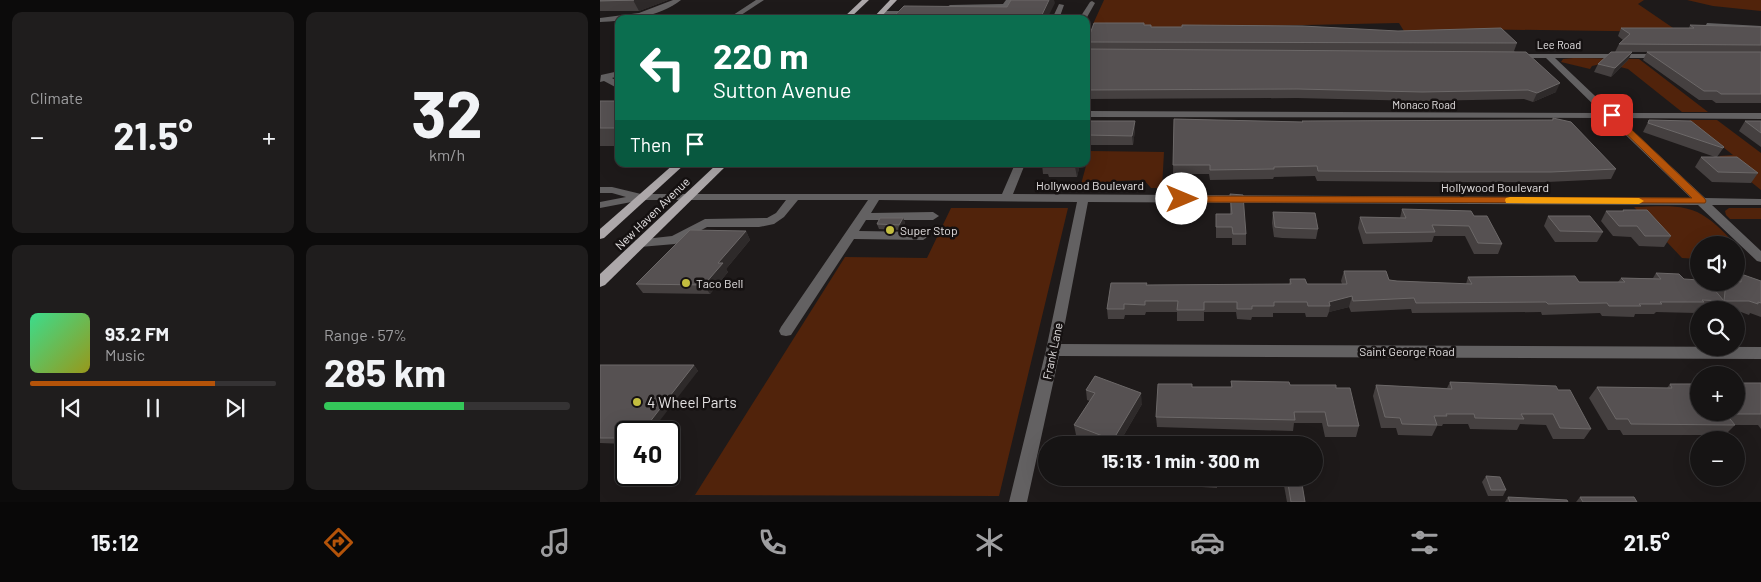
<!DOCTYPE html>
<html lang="en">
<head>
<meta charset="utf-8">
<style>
	:root { --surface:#161414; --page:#1f1d1d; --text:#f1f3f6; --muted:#9e9ea0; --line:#353334; --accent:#b45309 }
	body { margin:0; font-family:Barlow,sans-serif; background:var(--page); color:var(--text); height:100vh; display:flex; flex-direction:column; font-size:19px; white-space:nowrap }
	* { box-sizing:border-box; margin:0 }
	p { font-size:16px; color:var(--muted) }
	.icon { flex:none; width:28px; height:28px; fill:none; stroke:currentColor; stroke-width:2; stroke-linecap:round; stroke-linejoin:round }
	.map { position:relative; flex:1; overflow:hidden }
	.details { display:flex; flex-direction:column; gap:12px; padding:12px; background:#0c0b0b; width:600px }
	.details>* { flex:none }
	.banner { position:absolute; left:15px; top:15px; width:475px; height:152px; border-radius:10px; box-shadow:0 5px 20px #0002,0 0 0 1px var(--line); background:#0b6e4f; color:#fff; overflow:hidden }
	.fabs { position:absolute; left:1090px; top:236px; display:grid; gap:10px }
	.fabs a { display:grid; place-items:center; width:55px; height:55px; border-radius:50%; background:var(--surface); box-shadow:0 5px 20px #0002,0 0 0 1px var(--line); font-size:25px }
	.speed { position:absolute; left:15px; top:421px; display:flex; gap:10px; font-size:25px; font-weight:700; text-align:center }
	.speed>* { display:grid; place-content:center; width:65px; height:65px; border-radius:50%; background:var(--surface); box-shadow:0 5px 20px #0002,0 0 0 1px var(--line); line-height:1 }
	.speed .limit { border:2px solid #111; border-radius:8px; background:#fff; color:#111 }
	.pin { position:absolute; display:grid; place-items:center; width:42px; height:42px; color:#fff; margin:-21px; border-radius:10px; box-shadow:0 2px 8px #0006 }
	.me { position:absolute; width:55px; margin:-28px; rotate:90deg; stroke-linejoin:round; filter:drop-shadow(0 0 4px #0008) }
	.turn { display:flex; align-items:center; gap:18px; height:105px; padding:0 15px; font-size:22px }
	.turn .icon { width:65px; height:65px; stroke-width:2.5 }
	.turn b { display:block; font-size:35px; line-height:42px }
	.then { display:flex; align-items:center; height:48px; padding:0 15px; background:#0003; gap:10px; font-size:19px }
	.big { font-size:38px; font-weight:700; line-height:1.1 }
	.details .tile { flex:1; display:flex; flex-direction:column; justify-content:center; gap:8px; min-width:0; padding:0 18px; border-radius:10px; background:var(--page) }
	.details .dial { align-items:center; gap:0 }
	.dial b { font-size:65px; line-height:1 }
	.song { display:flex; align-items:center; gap:15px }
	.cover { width:60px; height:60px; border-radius:8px; background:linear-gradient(135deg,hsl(150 70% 55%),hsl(60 70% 35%)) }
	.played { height:5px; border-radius:2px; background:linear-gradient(90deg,var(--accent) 75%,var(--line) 75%) }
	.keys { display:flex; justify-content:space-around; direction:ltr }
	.heat { display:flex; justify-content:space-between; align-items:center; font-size:28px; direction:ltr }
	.charge { height:8px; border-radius:4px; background:linear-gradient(90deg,#34c759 57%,var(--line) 0) }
	.details .tiles { flex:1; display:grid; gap:12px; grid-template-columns:repeat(2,1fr) }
	.trip { position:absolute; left:438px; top:436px; width:285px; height:50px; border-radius:25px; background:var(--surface); box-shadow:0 5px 20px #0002,0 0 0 1px var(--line); font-weight:700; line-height:50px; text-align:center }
	.dock { display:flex; height:80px; justify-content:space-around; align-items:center; background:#090808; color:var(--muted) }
	.dock .icon { width:35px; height:35px }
	.dock .selected { color:var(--accent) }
	.dock b { font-size:22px; color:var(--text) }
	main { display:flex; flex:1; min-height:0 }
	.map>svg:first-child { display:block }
	.green { fill:#51230b }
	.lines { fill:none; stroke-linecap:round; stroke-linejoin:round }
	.minor { fill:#636162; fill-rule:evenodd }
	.major { fill:#ada8aa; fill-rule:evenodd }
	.wall { fill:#454040 }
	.shaded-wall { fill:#2e2a2a }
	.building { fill:#565152; stroke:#6c6868 }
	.route { fill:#b45309; stroke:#753606 }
	.slow { fill:#f59e0b }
	.poi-dot { fill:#c3bd3f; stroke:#151111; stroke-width:2 }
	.labels { text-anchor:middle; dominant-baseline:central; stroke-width:5; stroke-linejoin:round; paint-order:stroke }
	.far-street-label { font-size:11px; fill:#e4e1e2; stroke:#151111 }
	.street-label { font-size:12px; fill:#e4e1e2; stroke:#151111 }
	.poi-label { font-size:12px; fill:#e4e1e2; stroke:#151111; text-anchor:start }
	.near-poi-label { font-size:15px; fill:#e4e1e2; stroke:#151111; text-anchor:start }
</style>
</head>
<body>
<main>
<section class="details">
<div class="tiles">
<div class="tile"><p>Climate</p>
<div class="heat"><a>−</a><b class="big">21.5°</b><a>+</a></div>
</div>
<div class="tile dial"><b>32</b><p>km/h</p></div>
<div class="tile">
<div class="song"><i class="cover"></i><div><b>93.2 FM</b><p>Music</p></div></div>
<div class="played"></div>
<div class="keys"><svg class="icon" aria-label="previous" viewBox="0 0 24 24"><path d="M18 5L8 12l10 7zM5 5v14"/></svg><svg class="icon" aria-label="pause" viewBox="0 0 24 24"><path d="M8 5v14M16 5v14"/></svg><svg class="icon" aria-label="next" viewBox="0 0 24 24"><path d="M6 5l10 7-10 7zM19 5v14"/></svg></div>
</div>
<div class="tile"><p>Range · 57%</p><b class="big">285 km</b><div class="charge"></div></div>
</div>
</section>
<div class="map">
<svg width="1161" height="502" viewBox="0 0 1161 502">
	<rect width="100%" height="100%" fill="#1e1a1a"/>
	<g class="green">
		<path d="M504,0H1044L1038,4L1079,32L863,29L807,36L799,23L516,29L493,24Z"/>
		<path d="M1087,0H1161V11L1113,6Z"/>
		<path d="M974,58L1039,59L1108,112H1082L1028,69L1005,63L992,66L990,69L961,62L963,59Z"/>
		<path d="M1089,120H1117L1161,153V190L1119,156L1133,155Z"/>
		<path d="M490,151L564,152L562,188H551L544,180L516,181L515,188H480Z"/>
		<path d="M1034,207C1058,207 1087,202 1107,218C1118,225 1127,236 1136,245H1099V259L1082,258Z"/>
		<path d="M351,208H468L399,496L95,495L245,257L327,258Z"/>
		<path d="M1129,208H1161V219H1130L1126,215L1125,211Z"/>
	</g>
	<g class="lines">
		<g class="minor">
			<path d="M73,0H81C60,17 24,21 0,22V18L39,13Z"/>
			<path d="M156,0H164L135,19H127Z"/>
			<path d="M406,0H412L403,14L393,15L390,13L399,11L401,8L350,9L347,7L350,5L403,4Z"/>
			<path d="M492,1L495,3L486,19H479L490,2Z"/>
			<path d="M459,4L464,5L459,19H452Z"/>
			<path d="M281,11H313L316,13L313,15L279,14V12Z"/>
			<path d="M1107,23L1161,26V30L1110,27L1106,25Z"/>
			<path d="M911,54H1064V58H955L1013,113H1161V119L1019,118L1105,198L1161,199V205H1112L1161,251V262L1157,261L1098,205L488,202L461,344L1161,347V359L459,356L427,502H409L446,350L477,202L279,200L271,213L333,212L339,216L333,220H266L259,231L323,232L329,236L323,240L254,239L191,335L186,336L181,335L179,331L181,327L268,200H198L184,217L174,224L159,227H107L75,244L40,247L34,243L36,240L72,236L105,219L167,218L176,213L186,200H42L0,208V202L26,197L12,193H0V187H12L41,194H402L415,164H425L413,194L1091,198L1008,118L486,117V111L1002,113L946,58H911Z"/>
			<path d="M19,71V76L12,78L19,82V89L4,81L0,82L1,75Z"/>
		</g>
		<g class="major">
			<path d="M262,0H269L249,19H242Z"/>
			<path d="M290,0H297L279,19H272Z"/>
			<path d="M74,164H85L4,238L0,239V229Z"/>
			<path d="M117,164H128L5,285L0,287V274Z"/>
		</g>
	</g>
	<g class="wall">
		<path d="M0,0H68L39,11H0Z"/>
		<path d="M544,25L551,27L917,43L914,51L956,92L933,102L924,99L820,101L697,98L486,99V49H488L487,42Z"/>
		<path d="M1090,25L1161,27V103H1116L1112,100H1099L1043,60L1047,52H1032L1028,60L1011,77L994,72L998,64L1015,52L1019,44L1023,40L1018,36L1021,28H1089Z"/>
		<rect x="0" y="101" width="19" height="45"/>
		<path d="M953,118L1016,169L1011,179L947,182H844L717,181L715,176L674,177L673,179L610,180L609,174H573L574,119L702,122V121L952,120Z"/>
		<path d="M1049,120L1124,147L1117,157L1158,173L1151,183L1112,182L1095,167L1101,157H1115L1043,132Z"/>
		<path d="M486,121L535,130L533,145H486Z"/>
		<path d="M1145,121H1161V147L1139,131Z"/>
		<path d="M442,164H480L477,177H449L448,174H443Z"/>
		<path d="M630,194L646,234V245H632V238H616V214H630Z"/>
		<path d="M802,209L874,216L902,244L898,254H874L865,236H834L832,242L763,244L758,228L760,217L800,218Z"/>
		<path d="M1023,210L1071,236L1064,247L1039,246L1031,237L1013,236L1001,221L1006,211H1022Z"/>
		<path d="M673,212L718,229L716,239L682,238L674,237L672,223Z"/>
		<path d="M948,216L1003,232L997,242H955L944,226Z"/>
		<path d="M303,218L305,223L301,230L279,229L277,224Z"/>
		<path d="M146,231L150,240L126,269L128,272L110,294L43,293L36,284Z"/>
		<path d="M744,271L797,281L866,284L868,277L979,282H1018L1021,278H1053L1056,273L1084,279L1117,293L1118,288L1122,282H1136V281L1141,274L1161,281V317L1150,313L1149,315L1141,312H1136V310H1099V311H1097L1096,313L1056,312L1054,314H1035L1034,317L1002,316L1000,313L942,315L941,312L812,313L811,309L751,312L749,307L729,312L727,317H706L705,313H673V317H652L651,320L637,319L636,312H604V321H577V312H546L545,315H525L524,319H508L507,309L547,285L689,284L690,279L707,284H742L741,281Z"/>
		<path d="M0,365H94L98,371L26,432V444L0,443Z"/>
		<path d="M631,381L736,388L759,426L756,437H725L722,423H694L693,431L557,427L556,417L592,387H631Z"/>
		<path d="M850,382L958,390L991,429L984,439H953L946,425L920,424L917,430L870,429L868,424H843L842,426H837L832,436L798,435L796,428H781L773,396L776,385L847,388Z"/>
		<path d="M1161,383V429L1158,425H1135L1125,435H1023L1020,430H1008L989,398L997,387L1067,388L1070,384Z"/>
		<path d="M486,390L542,404L518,445H500L476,435L474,425L490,401L487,400Z"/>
		<path d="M886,476L906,490L903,496H888L882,482Z"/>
		<path d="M587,478H617V488L587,486Z"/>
		<path d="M684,478H701L705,502H687L683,480Z"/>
		<path d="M908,497L968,502H905Z"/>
		<path d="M980,497L1037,502H976Z"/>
	</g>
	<g class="shaded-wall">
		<path d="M33,0H68L39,11Z"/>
		<path d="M449,0H454L455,3L447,19H440Z"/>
		<path d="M1032,52L1028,60L1011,77L1015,68Z"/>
		<path d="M960,83L956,92L933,102L937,93Z"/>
		<path d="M535,121V130L533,145L532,136Z"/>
		<path d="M476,164H480L477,177L475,167Z"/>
		<path d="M303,218L305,223L301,230L299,225Z"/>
		<path d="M146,231L150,240L126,269L128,272L110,294L104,285L118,263Z"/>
		<path d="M752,296L749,307L729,312L730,306L729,302Z"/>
		<path d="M94,365L98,371L51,432H42Z"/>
		<path d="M541,393L542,404L518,445H514L513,440Z"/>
	</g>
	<g class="building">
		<path d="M0,0H34L0,1Z"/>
		<path d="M411,0H449L440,19H291L304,6L407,7Z"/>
		<path d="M494,23H544V25H551V27H582V25L702,26L798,31L901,28L917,43L487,42Z"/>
		<path d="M1090,25L1161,27V45L1019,44L1030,34L1021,28H1094Z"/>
		<path d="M486,49L926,52L960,83L937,93L928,90L822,92L698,89L486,90Z"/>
		<path d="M1011,52H1032L1015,68L998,64Z"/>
		<path d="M1047,52H1161V94H1121L1117,91H1104Z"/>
		<rect x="0" y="101" width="19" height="27"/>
		<path d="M953,118L971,122L1016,169L951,172H847L718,171L717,166L674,167V169L610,170V165H573L574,119L703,122L702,121L953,120Z"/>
		<path d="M1049,120L1091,121L1124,147L1123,148L1048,123Z"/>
		<path d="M486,121H535L532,136L486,135Z"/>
		<path d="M1145,121H1161V133Z"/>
		<path d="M1101,157H1137L1158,173L1118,172Z"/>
		<path d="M442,164H476L475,167H447L448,164Z"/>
		<path d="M630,194L643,195L646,234H633L632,227H616V214H632Z"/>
		<path d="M802,209L871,211L874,216H887L902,244L878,243L869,226L832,225L835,232L766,233L760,217L806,218Z"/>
		<path d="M1023,210H1047L1071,236H1045L1037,226H1019L1006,211H1024Z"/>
		<path d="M673,212L715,213L718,229L683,228L675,227Z"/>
		<path d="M948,216H990L1003,232L960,231Z"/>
		<path d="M280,218H303L299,225L277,224Z"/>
		<path d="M90,230L146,231L118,263H123L104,285L36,284Z"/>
		<path d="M744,271H786L789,280L797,281L872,284L868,277L975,276L979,282H1025L1021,278L1061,279L1056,273L1079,274L1084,279L1099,280V282H1108L1124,301L1102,300L1104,302H1060L1062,304H1039L1041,306H1009L1007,303L948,304L946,302L816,303L814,298L753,301L752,296L729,302L730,306H708L707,302H674V306H652V309H637V302H604V310H577L578,301H545V305L524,304V309H507L511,283H547L546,285L691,284L690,279H705L707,284H747Z"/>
		<path d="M1141,274L1161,281V303L1158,302V304L1149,301H1124L1126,282H1136V281L1141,282Z"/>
		<path d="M0,365H94L42,432H26V438H0Z"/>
		<path d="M495,376L541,393L513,440L474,425L495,393L486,390Z"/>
		<path d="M631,381L689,382L690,385H736V388H750L759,426H728L725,412H694L695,420L556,417L558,384H592V387H632Z"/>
		<path d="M850,382L956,386L958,390H970L991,429L960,428L953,414H921L924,419L875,418L874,414H846L847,416H834L837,425L802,424L800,418L785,417L776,385L852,389Z"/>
		<path d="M1136,383H1161V414H1126L1135,425L1031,424L1028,419H1016L997,387L1072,388L1070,384H1099V412H1136Z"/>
		<path d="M518,442L541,443V445H518Z"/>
		<path d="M886,476L900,477L906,490H891Z"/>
		<path d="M587,478H617V483L587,481Z"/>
		<path d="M687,478H701L705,502H691Z"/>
		<path d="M908,497L967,500L968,502H910Z"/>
		<path d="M980,497H1034L1037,502H983Z"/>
	</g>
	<path class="route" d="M1009,114H1015L1105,199L1106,201L1105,203L582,202L576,199L582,196L1092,198L1009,117Z"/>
	<path class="slow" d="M910,197L1039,198L1044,201L1039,204L906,203L905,200L906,198Z"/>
	<g class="poi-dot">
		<circle cx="290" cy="230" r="5"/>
		<circle cx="86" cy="283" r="5"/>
		<circle cx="37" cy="402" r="5"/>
	</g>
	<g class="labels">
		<g class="far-street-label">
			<text x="959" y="44">Lee Road</text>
			<text x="824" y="104">Monaco Road</text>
		</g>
		<g class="street-label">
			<text x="490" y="185">Hollywood Boulevard</text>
			<text x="895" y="187">Hollywood Boulevard</text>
			<text transform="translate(52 213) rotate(-44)">New Haven Avenue</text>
			<text transform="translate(452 351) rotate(-78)">Frank Lane</text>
			<text x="807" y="351">Saint George Road</text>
		</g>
		<g class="poi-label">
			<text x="300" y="230">Super Stop</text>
			<text x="96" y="283">Taco Bell</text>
		</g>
		<g class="near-poi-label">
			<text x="47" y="402">4 Wheel Parts</text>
		</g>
	</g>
</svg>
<div class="fabs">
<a><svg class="icon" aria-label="sound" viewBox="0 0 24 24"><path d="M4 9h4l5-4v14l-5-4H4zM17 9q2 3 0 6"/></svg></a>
<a><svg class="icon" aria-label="search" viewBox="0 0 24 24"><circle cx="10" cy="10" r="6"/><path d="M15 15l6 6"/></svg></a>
<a>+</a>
<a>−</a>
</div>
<div class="speed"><div class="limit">40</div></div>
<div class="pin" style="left:1012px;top:115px;background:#d93025"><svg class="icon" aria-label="arrive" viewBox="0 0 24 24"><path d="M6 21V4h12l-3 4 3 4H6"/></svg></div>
<svg class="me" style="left:582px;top:199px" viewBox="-20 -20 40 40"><circle r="19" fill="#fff"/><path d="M0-13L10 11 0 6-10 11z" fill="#b45309"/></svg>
<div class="trip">15:13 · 1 min · 300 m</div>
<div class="banner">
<div class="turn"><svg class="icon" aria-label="left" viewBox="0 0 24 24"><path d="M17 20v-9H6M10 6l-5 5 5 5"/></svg><div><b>220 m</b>Sutton Avenue</div></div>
<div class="then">Then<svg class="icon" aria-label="arrive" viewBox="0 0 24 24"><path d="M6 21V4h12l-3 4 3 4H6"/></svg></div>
</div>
</div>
</main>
<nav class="dock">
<b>15:12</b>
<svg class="icon selected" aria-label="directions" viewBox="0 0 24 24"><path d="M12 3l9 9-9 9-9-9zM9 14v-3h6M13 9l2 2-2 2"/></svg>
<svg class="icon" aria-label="music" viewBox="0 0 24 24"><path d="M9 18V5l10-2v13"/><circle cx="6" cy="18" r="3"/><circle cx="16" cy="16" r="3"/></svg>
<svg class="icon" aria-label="phone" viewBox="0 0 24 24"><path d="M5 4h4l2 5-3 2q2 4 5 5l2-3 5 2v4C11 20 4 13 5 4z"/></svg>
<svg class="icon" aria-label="climate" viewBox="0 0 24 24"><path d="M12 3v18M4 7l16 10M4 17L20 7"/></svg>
<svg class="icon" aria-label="car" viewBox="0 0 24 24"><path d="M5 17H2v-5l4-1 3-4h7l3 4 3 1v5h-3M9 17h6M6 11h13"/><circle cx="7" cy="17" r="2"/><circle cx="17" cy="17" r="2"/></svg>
<svg class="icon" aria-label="filters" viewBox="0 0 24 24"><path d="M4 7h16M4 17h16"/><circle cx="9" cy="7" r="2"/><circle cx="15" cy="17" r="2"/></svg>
<b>21.5°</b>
</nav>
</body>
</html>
